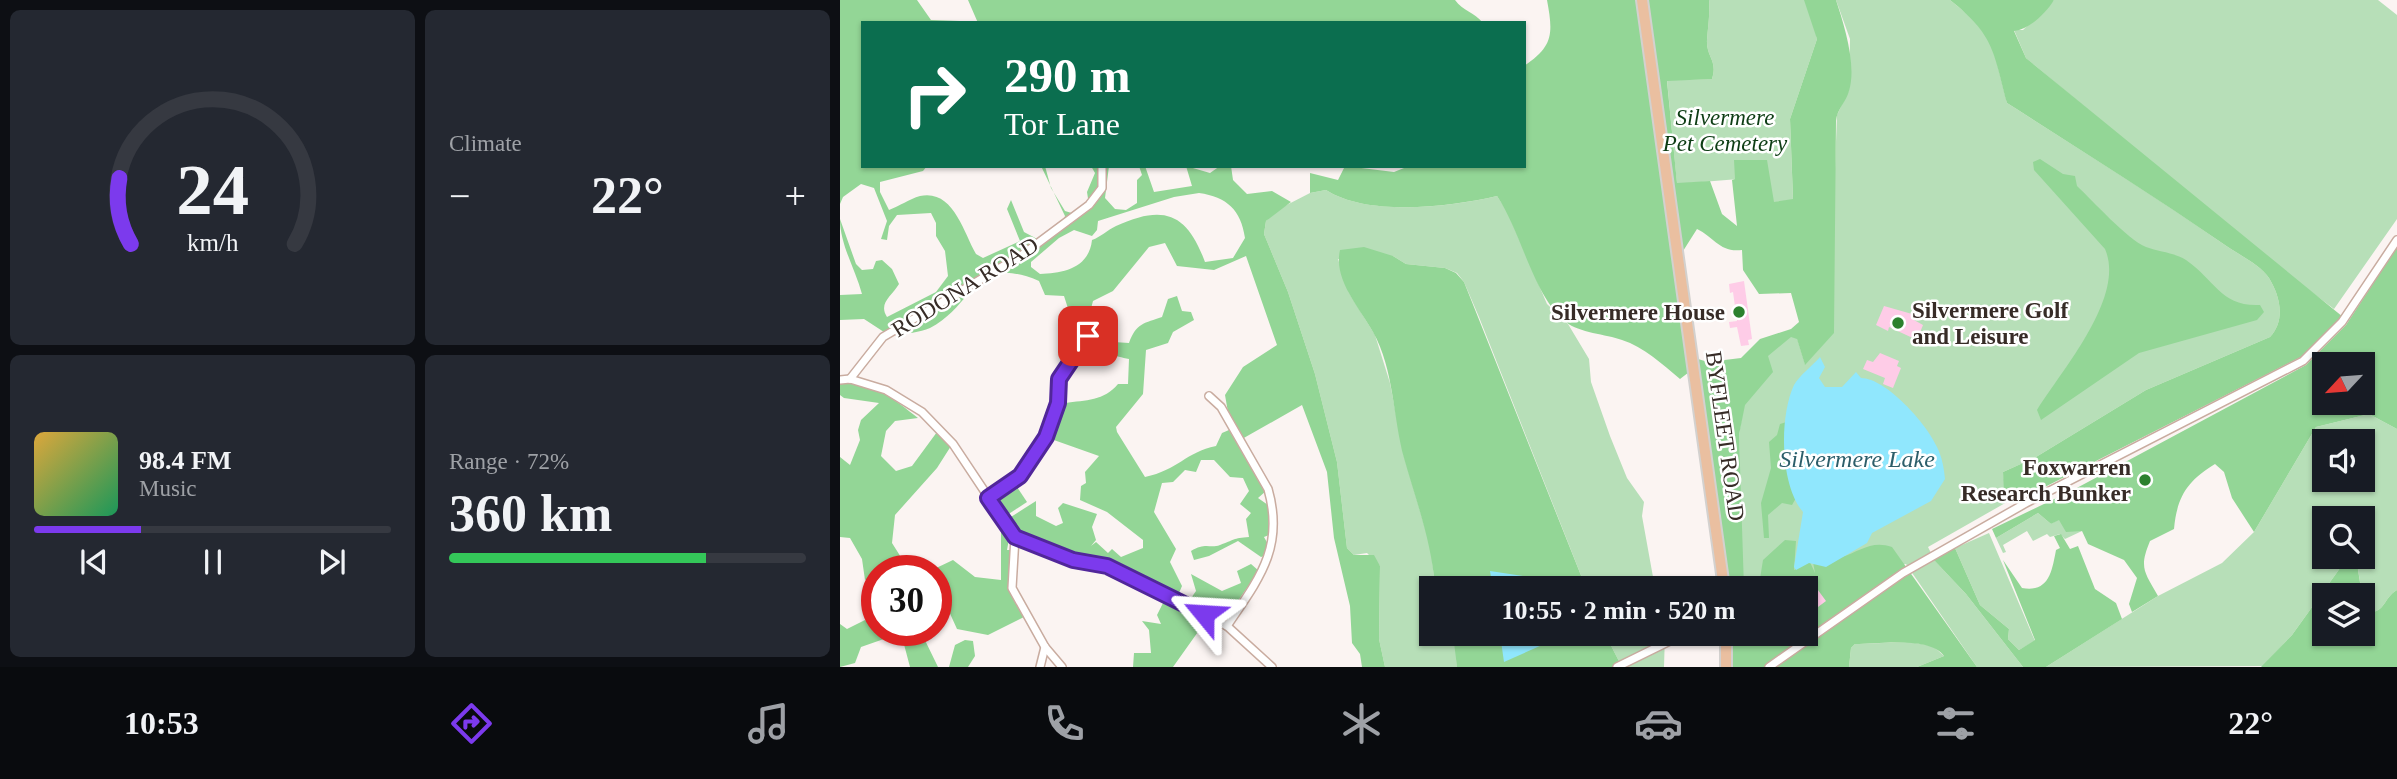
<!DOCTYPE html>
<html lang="en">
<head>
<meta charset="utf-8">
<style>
	:root { --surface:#171b24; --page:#242831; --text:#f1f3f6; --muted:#9ea1a6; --line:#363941; --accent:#7c3aed }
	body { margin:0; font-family:"Times New Roman",serif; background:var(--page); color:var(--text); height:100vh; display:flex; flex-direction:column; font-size:26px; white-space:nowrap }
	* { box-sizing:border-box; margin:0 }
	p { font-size:23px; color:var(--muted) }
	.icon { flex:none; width:38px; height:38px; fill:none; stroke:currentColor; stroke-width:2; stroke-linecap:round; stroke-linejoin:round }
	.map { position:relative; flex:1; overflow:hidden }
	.sheet { display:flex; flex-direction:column; gap:10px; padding:10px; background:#0d0f14; width:840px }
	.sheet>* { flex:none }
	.top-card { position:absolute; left:21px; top:21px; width:665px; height:147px; border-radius:0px; box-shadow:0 2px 5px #0004; background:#0b6e4f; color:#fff; overflow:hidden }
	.needle { width:46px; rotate:244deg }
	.tools { position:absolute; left:1472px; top:352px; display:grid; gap:14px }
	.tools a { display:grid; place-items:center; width:63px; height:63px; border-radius:0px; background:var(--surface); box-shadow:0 2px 5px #0004; font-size:35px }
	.speed { position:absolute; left:21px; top:555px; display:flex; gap:14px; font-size:35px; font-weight:700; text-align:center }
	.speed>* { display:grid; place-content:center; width:91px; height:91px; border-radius:50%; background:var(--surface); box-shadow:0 2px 5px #0004; line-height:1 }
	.speed .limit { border:10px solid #d22; background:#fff; color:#111 }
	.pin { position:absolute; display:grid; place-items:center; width:60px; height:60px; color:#fff; margin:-30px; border-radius:14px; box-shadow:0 4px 10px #0006 }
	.me { position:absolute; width:77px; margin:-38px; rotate:297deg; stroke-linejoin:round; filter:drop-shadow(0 0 5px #0008) }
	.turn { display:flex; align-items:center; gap:24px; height:147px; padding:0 28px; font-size:32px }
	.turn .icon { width:91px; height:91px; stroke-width:2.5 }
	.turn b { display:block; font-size:49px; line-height:60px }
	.big { font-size:52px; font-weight:700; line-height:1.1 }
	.sheet .widget { flex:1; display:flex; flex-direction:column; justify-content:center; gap:10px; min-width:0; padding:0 24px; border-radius:10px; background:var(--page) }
	.sheet .dial { align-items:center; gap:0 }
	.dial svg { height:182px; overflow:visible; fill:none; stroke:var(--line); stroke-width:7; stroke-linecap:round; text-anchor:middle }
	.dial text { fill:var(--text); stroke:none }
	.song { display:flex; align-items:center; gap:21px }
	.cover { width:84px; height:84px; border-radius:10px; background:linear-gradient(135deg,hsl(40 70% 55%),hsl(150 70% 35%)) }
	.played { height:7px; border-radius:4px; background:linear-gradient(90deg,var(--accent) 30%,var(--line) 30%) }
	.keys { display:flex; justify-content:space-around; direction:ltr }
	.heat { display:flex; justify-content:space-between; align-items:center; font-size:38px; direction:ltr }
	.charge { height:10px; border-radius:5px; background:linear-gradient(90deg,#34c759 72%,var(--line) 0) }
	.sheet .tiles { flex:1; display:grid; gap:10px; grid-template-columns:repeat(2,1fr) }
	.trip { position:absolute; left:579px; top:576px; width:399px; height:70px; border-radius:0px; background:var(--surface); box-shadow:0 2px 5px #0004; font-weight:700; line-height:70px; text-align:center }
	.tab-bar { display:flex; height:112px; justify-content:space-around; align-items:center; background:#090b0e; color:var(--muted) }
	.tab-bar .icon { width:49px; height:49px }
	.tab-bar .active { color:var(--accent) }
	.tab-bar b { font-size:32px; color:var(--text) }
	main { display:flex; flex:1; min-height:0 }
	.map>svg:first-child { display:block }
	.green { fill:#b7dfb8; fill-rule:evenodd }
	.forest { fill:#93d696; fill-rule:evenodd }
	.water { fill:#90e7fd }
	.building { fill:#fecce7 }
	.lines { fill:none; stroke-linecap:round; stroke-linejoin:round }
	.street-casing { stroke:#c9aca0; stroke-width:10 }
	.primary-casing { stroke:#d3d1cf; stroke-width:14 }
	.street { stroke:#fff; stroke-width:7 }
	.primary { stroke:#eabfa0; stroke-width:10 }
	.route-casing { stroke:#51269a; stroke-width:18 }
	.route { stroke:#7c3aed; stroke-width:12 }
	.poi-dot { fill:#2c812e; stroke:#fff; stroke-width:2.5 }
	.labels { text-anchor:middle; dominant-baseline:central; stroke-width:5; stroke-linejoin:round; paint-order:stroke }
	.park-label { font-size:23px; font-style:italic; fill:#0d3d14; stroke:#fff }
	.street-label { font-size:23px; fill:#372c27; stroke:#fff }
	.poi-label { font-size:23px; font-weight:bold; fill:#372c27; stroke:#fff; text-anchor:end }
	.water-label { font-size:24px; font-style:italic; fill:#2c5e6a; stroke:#fff }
</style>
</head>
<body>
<main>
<section class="sheet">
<div class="tiles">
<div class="widget dial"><svg viewBox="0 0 100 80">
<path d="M14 69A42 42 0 1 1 86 69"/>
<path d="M14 69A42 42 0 0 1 9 40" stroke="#7c3aed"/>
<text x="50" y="56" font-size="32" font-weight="700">24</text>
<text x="50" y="72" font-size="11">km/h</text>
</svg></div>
<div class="widget"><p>Climate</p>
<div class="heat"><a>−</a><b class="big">22°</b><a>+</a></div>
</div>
<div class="widget">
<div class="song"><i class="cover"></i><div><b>98.4 FM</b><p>Music</p></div></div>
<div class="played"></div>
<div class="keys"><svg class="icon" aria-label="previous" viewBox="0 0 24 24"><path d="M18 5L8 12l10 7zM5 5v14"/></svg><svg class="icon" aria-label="pause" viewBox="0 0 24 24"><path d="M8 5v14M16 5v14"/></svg><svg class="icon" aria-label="next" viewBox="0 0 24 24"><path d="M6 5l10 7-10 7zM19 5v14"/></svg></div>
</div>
<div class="widget"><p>Range · 72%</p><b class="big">360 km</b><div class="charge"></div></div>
</div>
</section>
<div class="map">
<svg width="1557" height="667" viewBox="0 0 1557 667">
	<rect width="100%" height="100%" fill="#fbf4f2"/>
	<g class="green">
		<path d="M869,0H969L977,39L950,119L953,200L920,204L911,178L837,184L827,80L872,79C878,60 866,57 867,40C868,26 870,15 869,0Z"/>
		<path d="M996,0H1110L1132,18L1152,43L1167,103C1239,149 1312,194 1382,243C1395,253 1420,264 1429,278C1440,296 1446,320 1430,337L1306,390L1196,457L1163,472L1167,502L1088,547L1095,561L1126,594L1183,667H1137L1066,564L924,582L913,588H901L899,435C906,395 909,355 949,336L957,338L965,364L995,169L997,115L1009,90L1010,39Z"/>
		<path d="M1214,0H1538L1557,15V219L1494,309L1425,257L1186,58L1174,30H1183Z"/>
		<path d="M486,190C528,217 611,207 657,196L667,211L707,304L728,324L749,359L751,382L770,436L787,478L804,502L802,516L815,588H746L639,317L624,282L617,273L605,268L566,264L553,256L498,259L509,293L535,335L550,383L564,456L591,548L595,587L592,588V634L615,636L617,667H545L539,639L540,566L527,553L514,555L507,548L497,462L475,374L448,292L424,234L426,221L437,210L470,193Z"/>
		<path d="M1529,414L1557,429V590C1544,597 1546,612 1528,613L1523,600L1516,557L1522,556V518H1484V556L1508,557L1452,635L1423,666L1206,667L1318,596L1382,563L1414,532L1476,427ZM1484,441H1522V480H1484Z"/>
		<path d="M1198,513L1211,524L1219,519L1242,531L1225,539L1220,534L1210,537L1207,534L1193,541L1187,531L1163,545L1166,552L1163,553L1156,538Z"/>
		<path d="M1149,533L1195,641L1179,650L1168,639L1169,629L1140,605L1115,548Z"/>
		<path d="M765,634H825L824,667H782Z"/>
		<path d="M1069,642L1093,646L1104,656L1077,667H1009L1011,648L1015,644Z"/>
	</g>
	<g class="forest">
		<path d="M0,0H77L91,20L120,21L23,23V166H87L83,171L40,182V192L49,210C60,206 69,199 80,196C113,189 123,231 136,254L143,258L180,241L167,209L171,200L184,232L201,241L222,224L225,216L201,166H205L211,188L225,211L235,214L249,205L247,192L255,173L251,166H269L265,198L275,209L286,210L297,203V180L302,175L299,166H305L314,192L352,186L346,166L370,173L380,166H391L393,180L407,194L432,191L451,202L426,221L424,234L448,292L475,374L497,462L507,548L514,555H534L540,566L539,639L545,667H522L520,654L512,643L510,606L494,538L487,472L462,405L402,439L389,418L385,395L403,367L437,345L406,256L374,270L337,266L325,243L309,247L273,291L253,301L247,324L235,330L224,296L205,295L199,281C133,253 134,306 90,328C78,333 60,335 47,334L24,319L0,320V295L22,294C15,268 0,245 0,219L16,264L22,270L33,269L36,261L42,260L52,269L59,284C52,296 38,303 47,317L96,292L108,276L105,251L96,236V223L91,213L57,215L49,226L47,240L41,239L47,221L34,188L21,184L3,197L0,204ZM359,193C387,197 401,210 405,238L393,258L365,262C347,213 324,204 276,226C267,230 261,237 252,240C249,268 224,273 200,274L191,267V262L219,238L234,230L252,236L257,230L258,221L334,197Z"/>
		<path d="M128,0H615C623,11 634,12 643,23H138Z"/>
		<path d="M707,0H869C870,16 868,26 867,40C866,57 878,60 872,79L827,81L837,183L870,181L882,214L897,226L892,180L895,179L894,160H927L934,202L953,199L950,119L977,39L964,0H996C1004,25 1017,65 1009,91C1006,102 997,109 996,121L994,333L965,365L957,339L951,337L928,356L933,372L905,405L899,435L904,588H884L853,369L840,379C822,364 804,347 782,340C766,334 739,333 726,322C694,298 681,231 657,196C610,207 528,217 486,190L470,193V173L498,180L505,166L554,172L569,166H684V66C714,46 713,33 707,0ZM857,229C874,237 880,253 902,250L903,270L919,294L951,293L959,322L951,329L920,339L901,358L868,362L858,359L859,367L854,369L838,259Z"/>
		<path d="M1110,0H1214C1206,13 1190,29 1174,31L1186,58L1503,317L1461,357L1191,494L1164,492L1163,472L1196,457L1306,390L1430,337C1446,320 1440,296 1429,278C1420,264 1395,253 1382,243C1311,194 1239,149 1167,103C1153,50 1154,35 1110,0Z"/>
		<path d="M1200,159L1223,174L1235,176L1237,186C1252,200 1288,240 1306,247C1319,252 1333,252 1346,260C1375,280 1381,307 1420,305L1424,312L1417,320L1299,353L1201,420L1197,410C1222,370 1286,297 1265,249L1194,170L1193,162Z"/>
		<path d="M524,247L553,256L566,264L605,268L616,273L624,282L746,588H595C592,542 576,501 564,458C553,418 554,369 533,332C520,308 493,280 500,250Z"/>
		<path d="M1557,247V429L1529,414L1476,427L1414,532L1392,498L1384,472L1375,464C1347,481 1337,497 1334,529L1310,541C1299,568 1304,571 1318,596L1292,612L1289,604L1297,578L1284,560L1248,544L1242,531L1226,532L1219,520L1211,524L1198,513L1156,538L1152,529L1233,490L1466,365L1506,325ZM1484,364H1522V402H1484Z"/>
		<path d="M337,296L342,311L351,312L354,320L333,332L328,343L306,350L303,394L276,427L277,432L305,477C338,470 346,452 376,446L382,433L389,430L426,491L418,498L428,505L429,535L424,537L429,546L427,555L421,557L398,541L369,556L354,560L351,551C366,542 370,549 380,545C394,540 393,538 409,537L406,519L411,513L400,504L409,491L403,478L390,477L374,460H361L356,472L345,470L333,482L322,483L314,512L336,549L330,562L342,586L336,600L266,565L237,560L176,534L166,520L196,501V516L216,526L223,523L218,508L223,503L257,514L252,527L256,540L251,546L256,542L268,553L272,549L281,557L303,548V540L267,512L240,500L241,486L246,483L245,472L259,456L211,439L225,403C246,400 264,401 278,384H288L289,359C275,356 263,354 258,341L289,343C296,323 305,323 322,317L328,299Z"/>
		<path d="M0,382C32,381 54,399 78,418L55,421L46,431L41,456L56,471L72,466L97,432L111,446L97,468L55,515L52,543L69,570H37V575L25,580L22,559L10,538L0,537V457L10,465L20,440L18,430L21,420L39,403L4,398L0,395Z"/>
		<path d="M953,420L956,498L952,505L942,503L928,515L929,538H924L921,503L931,468L929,442L937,435L940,424Z"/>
		<path d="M175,484L187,502L164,517L152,499Z"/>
		<path d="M161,532L166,533L169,539L167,550H174L171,577L186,616L148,635L117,629L102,596L96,598V570H92L113,560L135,577L161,580Z"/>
		<path d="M1221,534L1230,549L1238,546L1255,589L1276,603L1282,619L1206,667H1183L1126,594L1093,559L1115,548L1140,605L1169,629L1168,639L1179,650L1195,640L1163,560L1182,588C1209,593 1212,571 1216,550L1220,548L1214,536Z"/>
		<path d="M945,540L956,541L954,570L970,562L975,573L973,562C982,561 993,560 1002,557C1020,551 1032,540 1052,547L1137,667H1077L1104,656C1091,636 1037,644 1015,644L1011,648L1009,667H886V634H966V588H913L919,585L923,560Z"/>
		<path d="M1508,557H1516L1522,595H1484V634H1522L1523,600L1528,613C1546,612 1544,597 1557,590V667H1421L1452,635Z"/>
		<path d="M411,564L419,571L385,619L349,601L356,591L351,574L382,591L401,583L397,571Z"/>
		<path d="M324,601L365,622L333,667H293L294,653H311L309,630L302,621L321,624L317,615Z"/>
		<path d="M25,620L31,625L37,621V630H80L98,667H70L61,633L21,647L15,663L0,667V624L7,629Z"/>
		<path d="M613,634H765L782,667H617Z"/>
		<path d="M125,640L133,641L135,656L128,667H109L115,645Z"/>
	</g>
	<g class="water">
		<path d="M980,357L985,367L979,378L985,387H1002L1016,372L1021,378C1046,378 1087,424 1097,447C1102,457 1104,468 1105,479L1091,501L1032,533L1027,543L986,567L969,563L956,570L954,567L963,512C940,485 939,417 954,385C960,375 972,366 980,357Z"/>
		<path d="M650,571L683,576L699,588H653Z"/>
		<path d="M660,634H727L664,662Z"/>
	</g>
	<g class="building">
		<path d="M904,281L912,339L908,340L909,345L901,346L897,327L890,328L889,322L897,321L893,292L890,293L889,284Z"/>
		<path d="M1044,306L1072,314L1074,320L1083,325L1077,340L1049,327L1048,331L1036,325Z"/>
		<path d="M1040,353L1059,361L1057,366L1061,368L1053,388L1043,384L1045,378L1023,369L1027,360L1033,362Z"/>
		<path d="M975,586L986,601L966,616V601L973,596L969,591Z"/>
	</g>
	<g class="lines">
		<g class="street-casing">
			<g id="street">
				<path d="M10,379L43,337L182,255L249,205L262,188V166"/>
				<path d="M0,380L10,379L46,390L82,412L113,444L175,537L233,560L267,566L387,626L432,667"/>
				<path d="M369,396L381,407L428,489C445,548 418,580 387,626"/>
				<path d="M148,498L180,476L206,437L217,403L219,379L248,336"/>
				<path d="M175,537L172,588L205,647L222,667"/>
				<path d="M200,667L205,647"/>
				<path d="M777,667L844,634"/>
				<path d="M929,667L1063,573L1186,503L1463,361L1502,322L1557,240"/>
			</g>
		</g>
		<g class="primary-casing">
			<g id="primary">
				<path d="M802,0L884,588"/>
				<path d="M886,667V634"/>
			</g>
		</g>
		<use href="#street" class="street"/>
		<use href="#primary" class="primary"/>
	</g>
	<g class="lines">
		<g class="route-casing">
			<path id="route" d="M248,336L219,379L218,403L206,437L180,476L148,498L175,537L233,560L267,566L364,614"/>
		</g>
		<use href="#route" class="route"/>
	</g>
	<g class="poi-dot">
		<circle cx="899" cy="312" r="7"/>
		<circle cx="1058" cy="323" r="7"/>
		<circle cx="1305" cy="480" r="7"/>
	</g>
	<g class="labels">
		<g class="park-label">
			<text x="885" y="117">Silvermere<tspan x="885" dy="26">Pet Cemetery</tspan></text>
		</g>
		<g class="street-label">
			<text transform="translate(125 287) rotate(-32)">RODONA ROAD</text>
			<text transform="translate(885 436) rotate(82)">BYFLEET ROAD</text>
		</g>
		<g class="poi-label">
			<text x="1072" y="310" text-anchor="start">Silvermere Golf<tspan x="1072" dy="26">and Leisure</tspan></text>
			<text x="885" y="312">Silvermere House</text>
			<text x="1291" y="467">Foxwarren<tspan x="1291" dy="26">Research Bunker</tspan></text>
		</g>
		<g class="water-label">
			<text x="1017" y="459">Silvermere Lake</text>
		</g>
	</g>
</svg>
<div class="tools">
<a><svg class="needle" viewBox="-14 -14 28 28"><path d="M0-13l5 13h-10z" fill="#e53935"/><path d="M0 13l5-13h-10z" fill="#9ea1a6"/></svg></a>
<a><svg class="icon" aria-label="sound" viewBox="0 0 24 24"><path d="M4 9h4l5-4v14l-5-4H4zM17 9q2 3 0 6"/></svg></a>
<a><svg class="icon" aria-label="search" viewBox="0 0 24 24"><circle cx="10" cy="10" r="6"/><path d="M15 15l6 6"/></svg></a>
<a><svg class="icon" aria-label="layers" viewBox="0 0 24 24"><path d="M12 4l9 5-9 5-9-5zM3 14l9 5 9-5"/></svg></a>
</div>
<div class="speed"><div class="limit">30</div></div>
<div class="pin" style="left:248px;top:336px;background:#d93025"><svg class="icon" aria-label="arrive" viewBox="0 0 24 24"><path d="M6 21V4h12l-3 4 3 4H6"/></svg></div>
<svg class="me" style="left:364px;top:614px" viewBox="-20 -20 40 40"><path d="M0-17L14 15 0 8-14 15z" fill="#7c3aed" stroke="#fff" stroke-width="4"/></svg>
<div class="trip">10:55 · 2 min · 520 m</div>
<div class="top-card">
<div class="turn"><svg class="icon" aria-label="right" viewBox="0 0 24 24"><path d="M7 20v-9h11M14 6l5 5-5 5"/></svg><div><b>290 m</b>Tor Lane</div></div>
</div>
</div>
</main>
<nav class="tab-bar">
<b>10:53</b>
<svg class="icon active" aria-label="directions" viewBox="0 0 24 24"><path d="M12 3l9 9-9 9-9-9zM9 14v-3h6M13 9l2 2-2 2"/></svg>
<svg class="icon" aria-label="music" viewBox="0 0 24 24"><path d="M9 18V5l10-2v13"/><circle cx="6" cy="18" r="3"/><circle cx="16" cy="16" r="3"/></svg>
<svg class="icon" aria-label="phone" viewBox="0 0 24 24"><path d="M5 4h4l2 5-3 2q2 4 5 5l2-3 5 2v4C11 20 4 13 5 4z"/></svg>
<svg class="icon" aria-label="climate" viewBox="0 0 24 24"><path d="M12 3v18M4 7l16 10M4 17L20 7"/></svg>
<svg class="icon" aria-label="car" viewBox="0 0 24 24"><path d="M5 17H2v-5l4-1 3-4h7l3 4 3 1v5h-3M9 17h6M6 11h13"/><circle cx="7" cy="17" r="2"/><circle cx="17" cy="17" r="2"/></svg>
<svg class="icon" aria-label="filters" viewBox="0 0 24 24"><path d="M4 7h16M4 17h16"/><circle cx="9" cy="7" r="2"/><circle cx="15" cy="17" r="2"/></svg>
<b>22°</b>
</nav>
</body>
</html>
